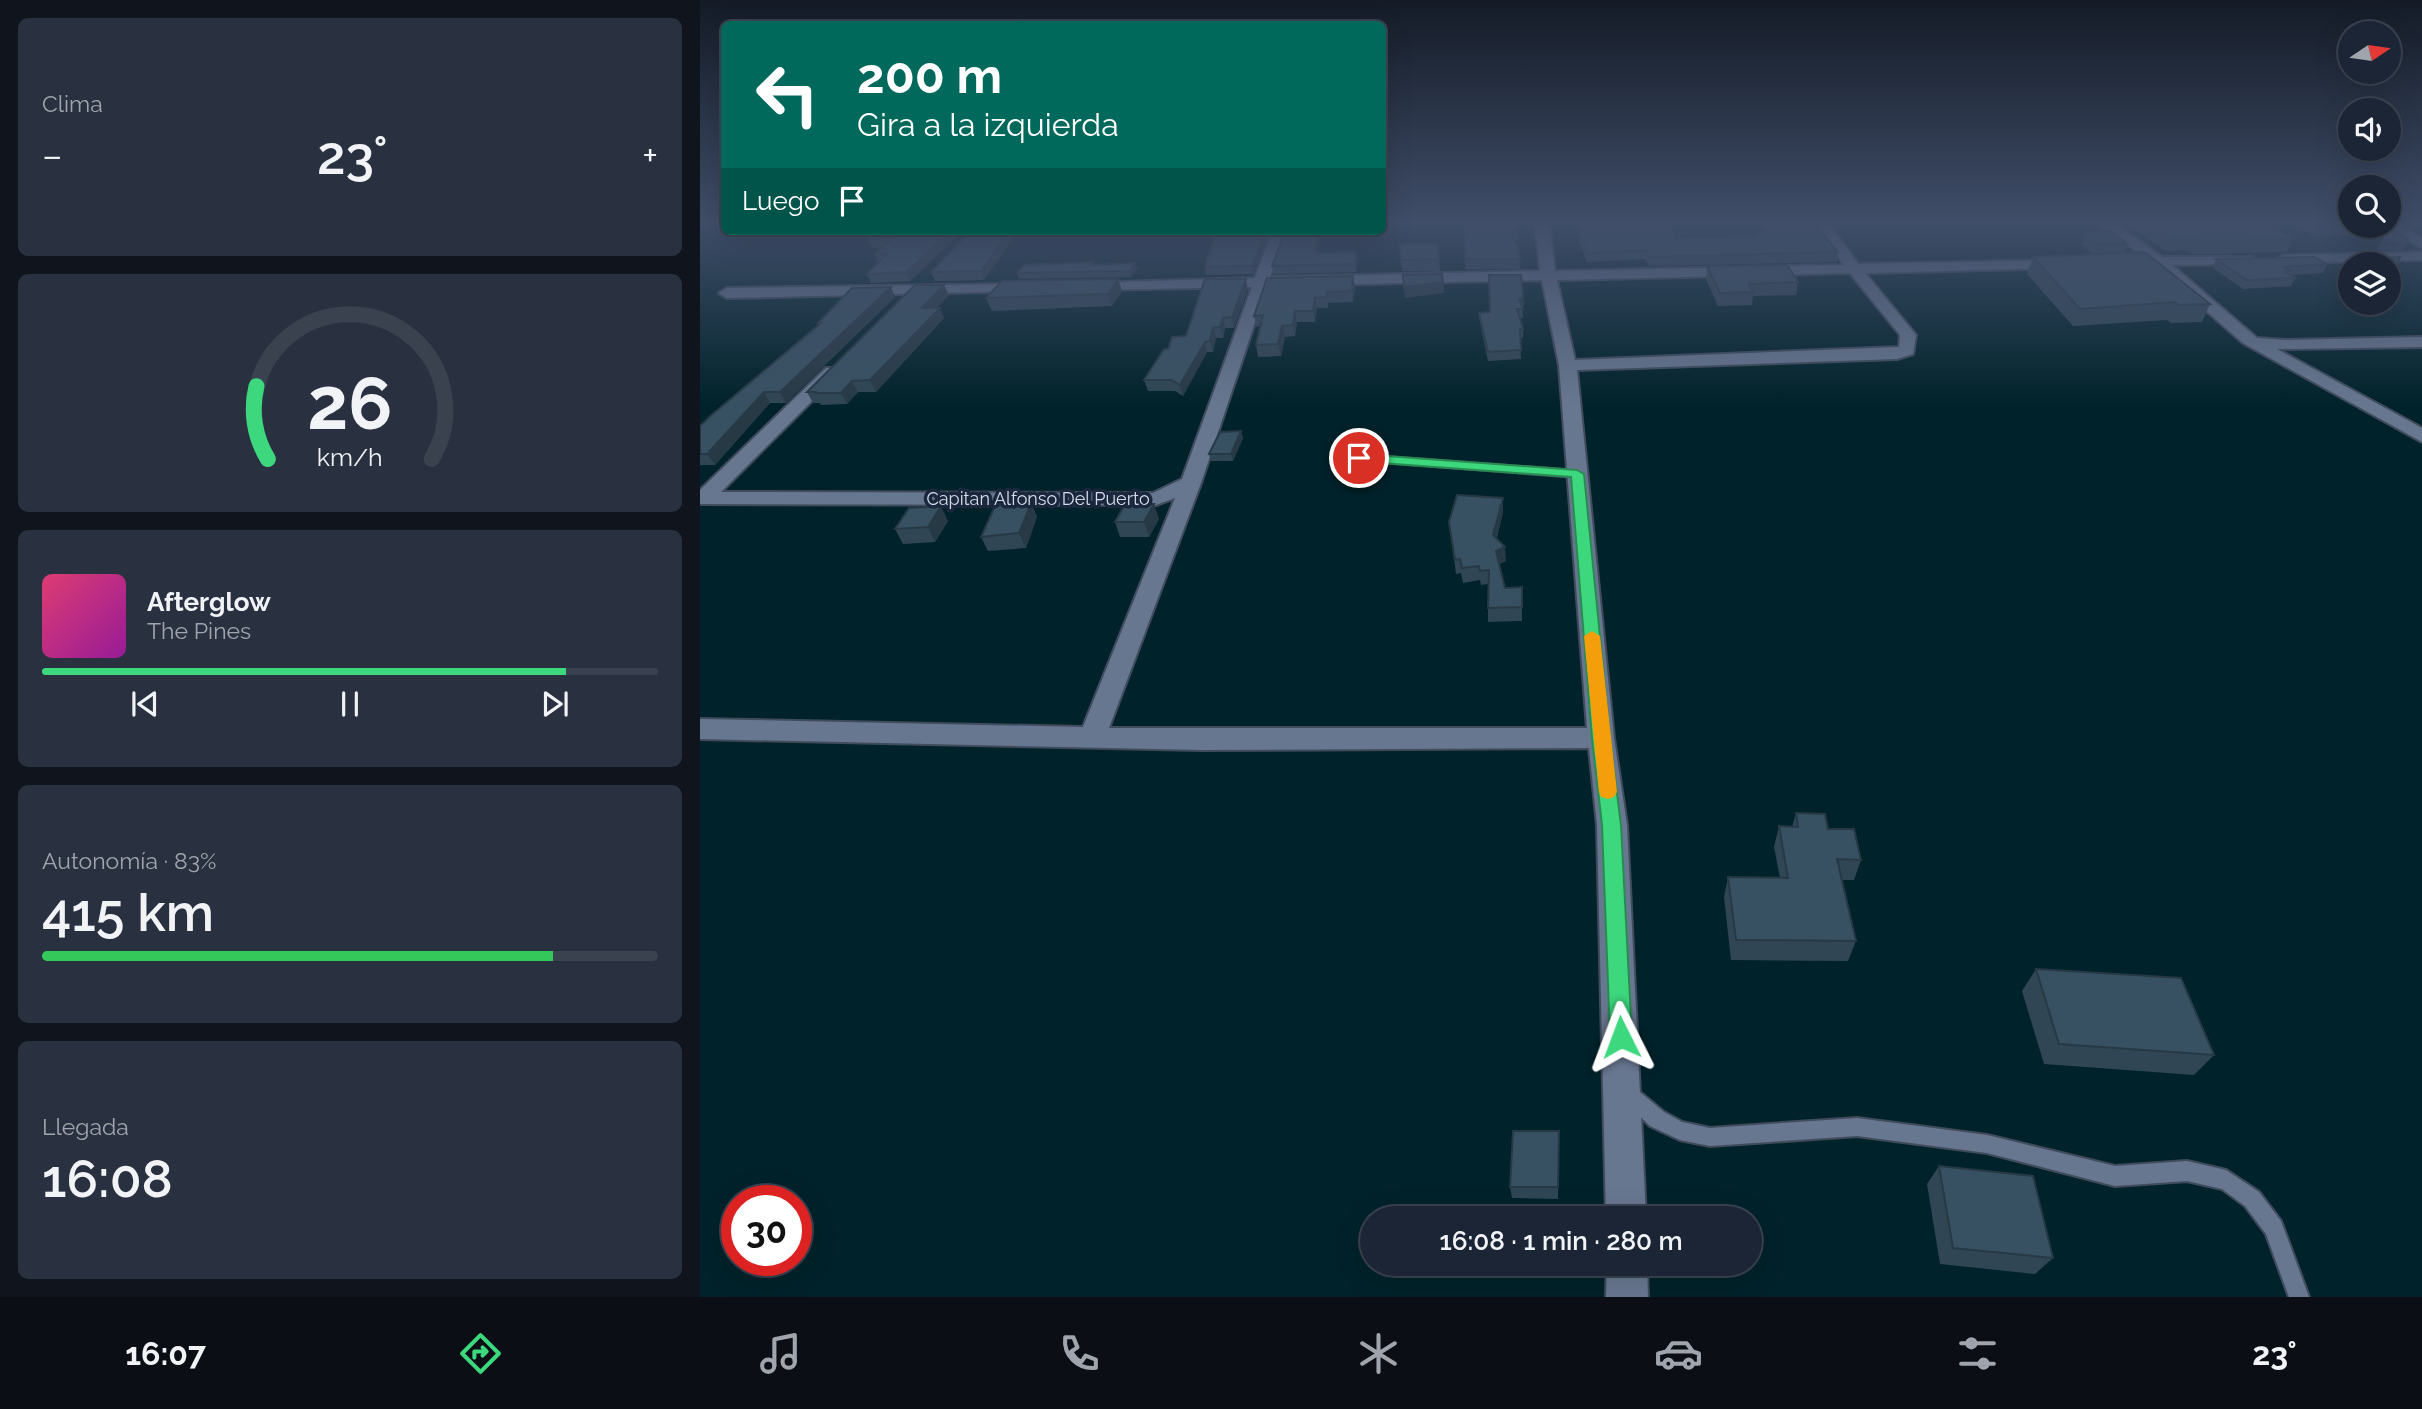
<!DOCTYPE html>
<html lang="es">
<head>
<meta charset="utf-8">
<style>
	:root { --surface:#1c2535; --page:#293141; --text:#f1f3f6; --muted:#a0a5ad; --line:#3a4250; --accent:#3dd77e }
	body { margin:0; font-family:Raleway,sans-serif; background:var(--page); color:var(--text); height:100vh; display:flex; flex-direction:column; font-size:26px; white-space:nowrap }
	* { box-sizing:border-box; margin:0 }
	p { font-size:23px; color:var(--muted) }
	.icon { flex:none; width:38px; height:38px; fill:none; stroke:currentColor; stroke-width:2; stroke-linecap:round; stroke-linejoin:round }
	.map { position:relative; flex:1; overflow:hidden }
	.side { display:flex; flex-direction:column; gap:18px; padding:18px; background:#0f141d; width:700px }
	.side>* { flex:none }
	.guide { position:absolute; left:21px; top:21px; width:665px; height:214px; border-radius:10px; box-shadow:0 7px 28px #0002,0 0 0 2px var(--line); background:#00695c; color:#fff; overflow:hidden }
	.needle { width:46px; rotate:77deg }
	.buttons { position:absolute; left:1638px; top:21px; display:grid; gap:14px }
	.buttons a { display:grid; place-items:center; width:63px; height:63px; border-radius:50%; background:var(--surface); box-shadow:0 7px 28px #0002,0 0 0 2px var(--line); font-size:35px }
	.speed { position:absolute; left:21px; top:1185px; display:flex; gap:14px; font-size:35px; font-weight:700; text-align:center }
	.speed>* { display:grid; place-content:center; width:91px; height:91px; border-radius:50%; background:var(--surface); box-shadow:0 7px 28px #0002,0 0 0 2px var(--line); line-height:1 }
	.speed .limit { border:10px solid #d22; background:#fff; color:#111 }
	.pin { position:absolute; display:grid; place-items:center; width:60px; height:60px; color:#fff; margin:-30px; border:4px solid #fff; border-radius:50%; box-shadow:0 2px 7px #0007 }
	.me { position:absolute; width:77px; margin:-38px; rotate:357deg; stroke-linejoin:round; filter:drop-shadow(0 0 5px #0008) }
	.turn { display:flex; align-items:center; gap:24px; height:147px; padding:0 21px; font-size:32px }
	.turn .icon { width:91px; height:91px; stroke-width:2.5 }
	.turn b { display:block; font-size:49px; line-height:60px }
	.then { display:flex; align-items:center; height:66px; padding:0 21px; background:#0003; gap:14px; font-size:26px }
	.big { font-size:52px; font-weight:600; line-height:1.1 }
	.side .widget { flex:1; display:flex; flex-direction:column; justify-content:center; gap:10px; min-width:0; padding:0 24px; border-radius:10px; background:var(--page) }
	.side .dial { align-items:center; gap:0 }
	.dial svg { height:182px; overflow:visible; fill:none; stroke:var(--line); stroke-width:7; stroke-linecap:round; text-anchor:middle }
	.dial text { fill:var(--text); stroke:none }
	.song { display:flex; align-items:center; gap:21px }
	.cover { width:84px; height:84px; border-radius:10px; background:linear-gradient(135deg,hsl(340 70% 55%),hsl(300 70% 35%)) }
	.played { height:7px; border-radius:4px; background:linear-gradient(90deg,var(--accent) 85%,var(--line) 85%) }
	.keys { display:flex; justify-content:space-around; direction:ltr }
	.heat { display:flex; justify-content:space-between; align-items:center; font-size:38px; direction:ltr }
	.charge { height:10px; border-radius:5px; background:linear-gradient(90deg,#34c759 83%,var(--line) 0) }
	.trip { position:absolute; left:660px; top:1206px; width:402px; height:70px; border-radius:35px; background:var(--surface); box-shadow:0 7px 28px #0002,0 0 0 2px var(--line); font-weight:600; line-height:70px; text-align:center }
	.tabs { display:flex; height:112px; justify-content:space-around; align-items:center; background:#0b0f15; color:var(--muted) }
	.tabs .icon { width:49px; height:49px }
	.tabs .selected { color:var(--accent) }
	.tabs b { font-size:32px; color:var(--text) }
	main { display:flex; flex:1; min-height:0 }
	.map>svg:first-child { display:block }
	.water { fill:#00222a; fill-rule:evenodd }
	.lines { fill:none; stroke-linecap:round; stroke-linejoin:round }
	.lane-casing { stroke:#404c5d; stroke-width:4 }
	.street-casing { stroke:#404c5d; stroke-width:4 }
	.lane { fill:#687790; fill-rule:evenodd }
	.street { fill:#687790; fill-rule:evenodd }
	.wall { fill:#304654 }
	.shaded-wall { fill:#273945 }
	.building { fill:#385162; stroke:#273945; stroke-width:2 }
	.route { fill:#3dd77e; stroke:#288c52; stroke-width:2 }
	.slow { fill:#f59e0b }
	.labels { text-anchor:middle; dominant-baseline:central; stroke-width:7; stroke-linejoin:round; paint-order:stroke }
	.far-street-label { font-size:18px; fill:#d3dcea; stroke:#1b273c }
</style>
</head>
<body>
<main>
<section class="side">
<div class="widget"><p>Clima</p>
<div class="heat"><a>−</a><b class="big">23°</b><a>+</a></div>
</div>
<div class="widget dial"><svg viewBox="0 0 100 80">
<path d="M14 69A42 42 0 1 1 86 69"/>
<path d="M14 69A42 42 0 0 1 9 37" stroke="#3dd77e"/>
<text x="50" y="56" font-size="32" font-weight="700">26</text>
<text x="50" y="72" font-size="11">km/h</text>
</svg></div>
<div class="widget">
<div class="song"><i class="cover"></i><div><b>Afterglow</b><p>The Pines</p></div></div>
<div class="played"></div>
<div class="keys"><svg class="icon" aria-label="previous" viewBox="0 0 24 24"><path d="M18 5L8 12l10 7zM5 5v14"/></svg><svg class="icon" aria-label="pause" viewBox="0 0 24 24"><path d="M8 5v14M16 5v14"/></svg><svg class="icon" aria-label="next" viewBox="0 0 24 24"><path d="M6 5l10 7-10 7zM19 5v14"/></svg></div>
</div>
<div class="widget"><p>Autonomía · 83%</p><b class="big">415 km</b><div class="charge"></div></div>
<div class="widget"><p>Llegada</p><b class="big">16:08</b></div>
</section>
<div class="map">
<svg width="1722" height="1297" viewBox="0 0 1722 1297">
	<rect width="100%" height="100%" fill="#253147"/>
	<path class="water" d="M0,224H24V231H682L683,224H1722V1297H0ZM1650,264H1689V303H1650ZM37,1200H96V1260H37ZM672,1218H1050V1264H672Z"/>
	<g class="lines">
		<g class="lane-casing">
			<g id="lane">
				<path d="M659,455L877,471L882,474L877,477L656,460L654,458Z"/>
				<path d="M929,1085L935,1088L964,1112L982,1122L1010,1128L1157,1118L1287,1135L1415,1166L1487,1161L1526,1170L1559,1192L1581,1221L1609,1297H1589L1566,1234L1545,1206L1522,1189L1487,1181L1415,1186L1287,1153L1157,1136L1010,1146L980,1140L950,1126L923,1100L920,1094L923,1088Z"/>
			</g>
		</g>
		<g class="street-casing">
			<g id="street">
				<path d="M835,224H849L855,271L1144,265L1116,224H1129L1158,264L1363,260L1370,264L1363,268L1165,273L1216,335L1213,354L1197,359L877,370L914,738L927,825L946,1218H906L897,825L889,748L502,750L0,739V719L383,727L475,498L456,505L0,504V490L126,368H138L141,372L21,492L453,493L482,479L552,287L388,290L381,286L383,283L555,278L572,231H586L570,277L840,271ZM1150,273L1200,335L1199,347L875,360L857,280ZM842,280L859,365L887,728H409L501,483L567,286Z"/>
				<path d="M1400,224H1415L1462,257H1553V263L1548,264L1472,265L1557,338L1586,340L1722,337V347L1577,349L1722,428V442L1543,343L1455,266L1418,265V259L1444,257Z"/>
				<path d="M1698,224L1722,238V248L1683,226Z"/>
				<path d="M1722,252V260L1584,263L1577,259L1584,255Z"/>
				<path d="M327,284L332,285L334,288L332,291L27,298L19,293L27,288Z"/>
				<path d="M907,1264H947L948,1297H906Z"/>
			</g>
		</g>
		<use href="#lane" class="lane"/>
		<use href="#street" class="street"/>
	</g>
	<g class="wall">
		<path d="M817,224L818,240H814L819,251L820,269H765V259Z"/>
		<path d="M880,224H969L976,239L1058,236V233H1066L1060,224H1115L1138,252L1137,262L949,266L945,259L887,262L879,241V232H882Z"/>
		<path d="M1426,224H1552L1593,239L1587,252L1493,254L1487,250L1466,251Z"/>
		<path d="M1593,224H1650V226H1686L1682,233L1612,236Z"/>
		<path d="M1689,228L1708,239L1703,250H1677Z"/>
		<path d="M263,231L210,281L171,283L167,274L178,262L175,254L182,247L172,248L168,239Z"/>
		<path d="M272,231H345L317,233L284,280L235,281L231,272Z"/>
		<path d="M516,231H571L554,274L506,275L505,267Z"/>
		<path d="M1385,233L1427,244L1424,253L1510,304L1502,322L1471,323L1467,320L1373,326L1327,274L1333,257L1392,254L1381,244Z"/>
		<path d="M699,244L739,259L740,271H702Z"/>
		<path d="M617,250L619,253L657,260L656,272L574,274L572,266Z"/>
		<path d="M1516,259L1627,264L1623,273L1590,275L1595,278L1591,286L1543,289L1513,268Z"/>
		<path d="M435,263L437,269L431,277L319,279L317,273L394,265Z"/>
		<path d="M1007,266L1098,282L1096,295L1053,296L1052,305L1018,306L1006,279Z"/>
		<path d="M653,276L655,287L653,302L628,303V308H617L615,322H597L595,336L585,337L581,356L558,357L556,345L560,326L556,327L554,316Z"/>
		<path d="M418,279L422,291L412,306L292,311L286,298Z"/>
		<path d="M548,289L534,328H525L523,338H516L513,352H507L483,396L475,391H448L444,380L468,349L486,336Z"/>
		<path d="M249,295L237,308L244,318L176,392H158L147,404L121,405L120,403H113L107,392Z"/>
		<path d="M195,297L86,403H70L15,465H0V426L119,325L118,323Z"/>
		<path d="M823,298L824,307H822L823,318H819L823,329V338H820L821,359L788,361L780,322L779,313L790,312Z"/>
		<path d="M541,431L543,438L533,461H511L509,454Z"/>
		<path d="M331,503L337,517L326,548L288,551L281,537Z"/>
		<path d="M803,512L797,538L806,561L799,564L805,588L822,587V621L788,622V584L781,585L780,580L763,583L761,573L756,574L749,522Z"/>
		<path d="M459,519L449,537H420L415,522Z"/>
		<path d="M248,521L235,542L203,544L195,529Z"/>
		<path d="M1096,813L1128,829L1161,860L1154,880H1142L1156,941L1148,961L1031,960L1024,897L1028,877L1080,878L1074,847L1079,826L1092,827Z"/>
		<path d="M1336,969L1514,1055L1494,1075L1344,1064L1322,991Z"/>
		<path d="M859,1131L858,1199L812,1198L810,1187Z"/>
		<path d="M1239,1166L1353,1258L1335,1274L1240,1264L1227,1184Z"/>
	</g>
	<g class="shaded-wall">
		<path d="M251,231H263L210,281L206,272Z"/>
		<path d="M309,231H317V233L284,280L281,271Z"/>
		<path d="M566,231H571L554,274L552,266Z"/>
		<path d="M618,231H621L616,258L615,250Z"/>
		<path d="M656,252L657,260L656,272L655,264Z"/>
		<path d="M435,263L437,269L431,277L430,271Z"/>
		<path d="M653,276L655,287L653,302L652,291Z"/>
		<path d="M418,279L422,291L412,306L408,294Z"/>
		<path d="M546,279L548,289L534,328L532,317Z"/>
		<path d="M743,282L744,293L705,298L704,287Z"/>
		<path d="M244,285L249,295L227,319L222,308Z"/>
		<path d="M191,287L195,297L86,403L80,392Z"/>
		<path d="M615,298L617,308L615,322L613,311Z"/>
		<path d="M823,298L824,307H819V299Z"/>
		<path d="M240,308L244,318L176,392L170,380Z"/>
		<path d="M595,311L597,322L595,336L593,325Z"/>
		<path d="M523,318L525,328L523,338L520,327Z"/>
		<path d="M582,326L585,337L581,356L578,344Z"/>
		<path d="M513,328L516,338L513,352L510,341Z"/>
		<path d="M505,342L507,352L483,396L480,385Z"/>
		<path d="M152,381L158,392L147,404L141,393Z"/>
		<path d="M64,392L70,403L15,465L7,454Z"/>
		<path d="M541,431L543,438L533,461L531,454Z"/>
		<path d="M803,498V512L794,549L793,535Z"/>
		<path d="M331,503L337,517L326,548L319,533Z"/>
		<path d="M454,504L459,519L449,537L444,522Z"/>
		<path d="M241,506L248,521L235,542L228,527Z"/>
		<path d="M805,547L806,561L797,565L796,551Z"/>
	</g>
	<g class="building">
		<path d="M817,224L818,230H809L819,251L820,259H765V225Z"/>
		<path d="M883,224H969L976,239L1060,236L1058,233L1073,232L1067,224H1115L1138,252L949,257L946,250L887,253L879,232H886Z"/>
		<path d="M1449,224H1552L1568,225L1593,239L1498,241L1493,238L1471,239Z"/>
		<path d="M1614,224H1650V225L1617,226Z"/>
		<path d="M1689,228L1708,239L1706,244H1681Z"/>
		<path d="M175,231H251L206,272L167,274L187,254H175L192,238L168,239Z"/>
		<path d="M272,231H309L281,271L231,272Z"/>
		<path d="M516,231H566L552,266L505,267Z"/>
		<path d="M585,231H618L615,250H619L618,253L656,252L655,264L572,266Z"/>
		<path d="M1412,231L1427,244H1399L1385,233Z"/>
		<path d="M699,244H737L739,259L701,260Z"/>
		<path d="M1445,252L1510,304L1479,305L1475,302L1380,309L1333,257Z"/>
		<path d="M1614,257L1627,264L1584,267L1591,271L1585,272L1595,278L1547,280L1516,259Z"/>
		<path d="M1700,257L1693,270L1689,271V264L1670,263L1673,258Z"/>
		<path d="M393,262L391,265L435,263L430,271L317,273L324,265Z"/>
		<path d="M1087,265L1098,282L1049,284L1053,292L1020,293L1007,266Z"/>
		<path d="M742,274L743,282L704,287L703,275Z"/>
		<path d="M789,275H821L823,298L819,299L823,309H817L823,329H820L821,350L788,352L779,313L790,312Z"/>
		<path d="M653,276L652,291L627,292L626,297L615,298L613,311H595L593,325L582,326L578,344L556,345L563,315L554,316L567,278Z"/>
		<path d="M418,279L408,294L286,298L302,281Z"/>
		<path d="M505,279H546L532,317L523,318L520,327L513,328L510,341L505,342L480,385L471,380H444L464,349H468L472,337L486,336Z"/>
		<path d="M215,285H244L222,308H240L170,380L152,381L141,393H115L117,392H107Z"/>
		<path d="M191,287L80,392H64L7,454H0V426L9,417L121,323H118L152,288Z"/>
		<path d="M541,431L531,454H509L520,432Z"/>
		<path d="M757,495L803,498L793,535L805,547L796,551L805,588L822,587V607L788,608L789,570L780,571L779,566L762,568L760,559L755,560L749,522Z"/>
		<path d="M331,503L319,533L281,537L295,506Z"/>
		<path d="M425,504H454L444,522H415Z"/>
		<path d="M241,506L228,527L195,529L209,508Z"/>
		<path d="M1096,813L1125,814L1128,829H1154L1161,860L1137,859L1156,941L1036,940L1028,877L1088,878L1079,826L1098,827Z"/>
		<path d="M1336,969L1481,978L1514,1055L1359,1044Z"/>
		<path d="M813,1131H859L858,1187H810Z"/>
		<path d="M1239,1166L1333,1176L1353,1258L1253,1248Z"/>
	</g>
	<linearGradient id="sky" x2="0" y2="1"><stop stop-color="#141b27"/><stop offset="0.55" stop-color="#404e69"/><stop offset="1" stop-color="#404e69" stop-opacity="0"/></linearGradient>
	<rect width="1722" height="406" fill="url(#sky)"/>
	<path class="route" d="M659,454L877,470L884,474L910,738L921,825L932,1037L929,1044L921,1047L913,1044L910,1037L902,825L892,738L871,477L654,461V455Z"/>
	<path class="slow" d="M892,631L900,636L917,792L914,797L908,799L901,797L899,792L884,636Z"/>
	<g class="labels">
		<g class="far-street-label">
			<text x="338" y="498">Capitan Alfonso Del Puerto</text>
		</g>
	</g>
</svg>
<div class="buttons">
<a><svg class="needle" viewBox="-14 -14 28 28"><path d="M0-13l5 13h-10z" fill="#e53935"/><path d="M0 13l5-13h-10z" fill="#a0a5ad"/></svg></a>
<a><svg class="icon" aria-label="sound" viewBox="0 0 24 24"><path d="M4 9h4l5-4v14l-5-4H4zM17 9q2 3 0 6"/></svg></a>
<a><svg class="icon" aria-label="search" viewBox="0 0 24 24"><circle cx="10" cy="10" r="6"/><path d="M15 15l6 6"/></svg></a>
<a><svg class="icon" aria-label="layers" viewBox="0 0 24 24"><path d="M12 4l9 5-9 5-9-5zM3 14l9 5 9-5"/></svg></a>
</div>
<div class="speed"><div class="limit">30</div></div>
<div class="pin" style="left:659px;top:458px;background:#d93025"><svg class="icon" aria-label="arrive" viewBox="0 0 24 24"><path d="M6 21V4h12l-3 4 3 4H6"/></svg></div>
<svg class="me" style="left:921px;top:1037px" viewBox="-20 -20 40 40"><path d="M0-17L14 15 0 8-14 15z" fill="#3dd77e" stroke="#fff" stroke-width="4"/></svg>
<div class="trip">16:08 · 1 min · 280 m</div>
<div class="guide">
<div class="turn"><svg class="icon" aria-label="left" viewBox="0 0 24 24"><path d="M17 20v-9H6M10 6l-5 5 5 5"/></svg><div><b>200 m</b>Gira a la izquierda</div></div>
<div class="then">Luego<svg class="icon" aria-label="arrive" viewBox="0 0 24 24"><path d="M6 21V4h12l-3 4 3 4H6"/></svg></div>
</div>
</div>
</main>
<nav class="tabs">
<b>16:07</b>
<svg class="icon selected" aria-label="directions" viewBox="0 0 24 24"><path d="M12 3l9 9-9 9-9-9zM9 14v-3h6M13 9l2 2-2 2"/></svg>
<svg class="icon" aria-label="music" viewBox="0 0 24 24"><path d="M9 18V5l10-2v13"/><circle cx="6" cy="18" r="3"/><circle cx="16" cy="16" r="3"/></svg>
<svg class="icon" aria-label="phone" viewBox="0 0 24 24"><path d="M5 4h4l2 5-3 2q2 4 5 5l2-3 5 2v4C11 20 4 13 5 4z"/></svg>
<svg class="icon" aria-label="climate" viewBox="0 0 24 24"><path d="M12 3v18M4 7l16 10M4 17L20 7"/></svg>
<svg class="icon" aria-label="car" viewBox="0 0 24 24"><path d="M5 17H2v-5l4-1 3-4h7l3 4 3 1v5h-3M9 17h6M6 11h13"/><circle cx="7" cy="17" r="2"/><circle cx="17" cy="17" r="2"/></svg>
<svg class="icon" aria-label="filters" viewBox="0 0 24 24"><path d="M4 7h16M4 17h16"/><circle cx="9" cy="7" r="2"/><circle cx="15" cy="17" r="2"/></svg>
<b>23°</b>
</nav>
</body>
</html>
